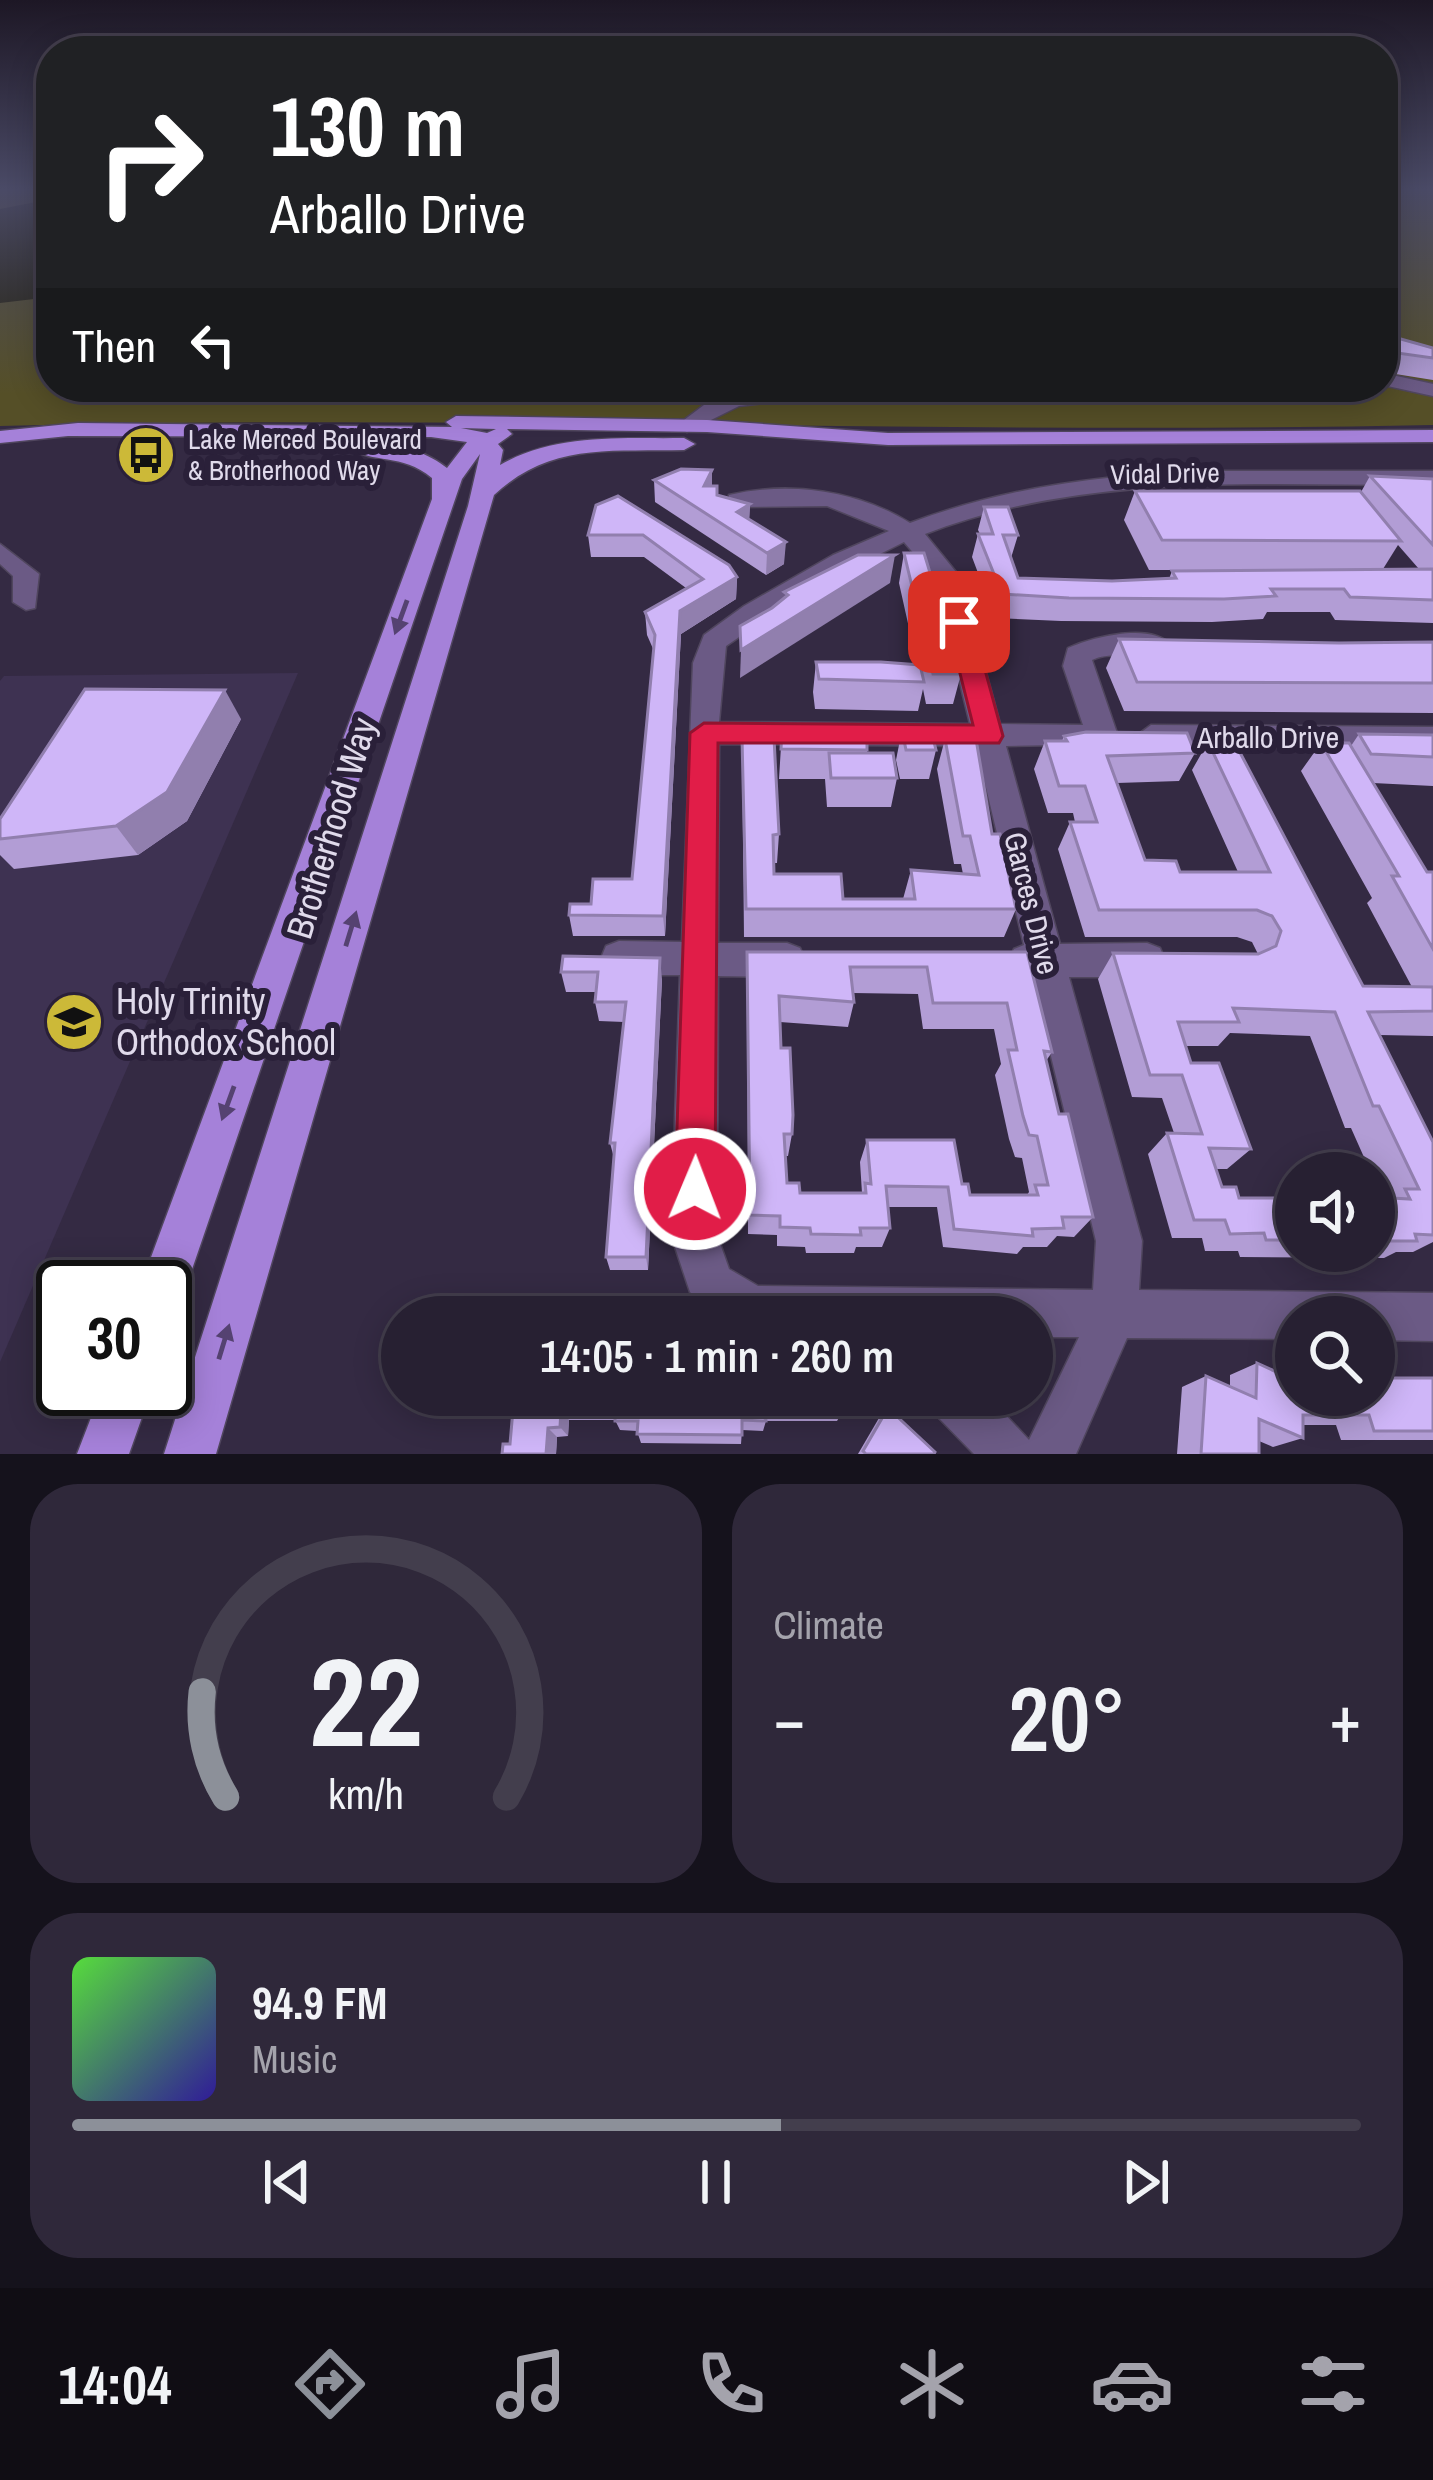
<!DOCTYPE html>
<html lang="en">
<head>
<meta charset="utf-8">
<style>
	:root { --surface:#272032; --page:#2f283a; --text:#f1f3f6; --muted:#a4a3ac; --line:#433e4d; --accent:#8c9099 }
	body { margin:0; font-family:"Archivo Narrow",sans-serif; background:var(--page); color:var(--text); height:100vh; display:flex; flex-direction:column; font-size:45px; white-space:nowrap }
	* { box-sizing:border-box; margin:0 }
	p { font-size:39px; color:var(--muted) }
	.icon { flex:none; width:66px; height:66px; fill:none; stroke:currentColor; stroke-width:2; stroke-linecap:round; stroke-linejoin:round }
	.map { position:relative; height:1454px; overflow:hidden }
	.sheet { display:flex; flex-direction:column; gap:30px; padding:30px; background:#15121c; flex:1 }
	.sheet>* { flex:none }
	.banner { position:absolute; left:36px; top:36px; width:1362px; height:366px; border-radius:48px; box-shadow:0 6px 30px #0003,0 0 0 3px var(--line); background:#202124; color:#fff; overflow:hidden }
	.buttons { position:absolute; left:1275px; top:1152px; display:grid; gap:24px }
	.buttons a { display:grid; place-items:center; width:120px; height:120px; border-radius:50%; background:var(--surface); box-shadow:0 6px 30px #0003,0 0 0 3px var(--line); font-size:60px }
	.speed { position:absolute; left:36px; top:1260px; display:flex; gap:24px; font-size:60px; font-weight:700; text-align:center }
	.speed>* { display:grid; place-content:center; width:156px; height:156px; border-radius:50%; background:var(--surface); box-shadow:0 6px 30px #0003,0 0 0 3px var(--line); line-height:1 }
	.speed .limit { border:6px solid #111; border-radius:18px; background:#fff; color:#111 }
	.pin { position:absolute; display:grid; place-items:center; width:102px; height:102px; color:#fff; margin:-51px; border-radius:24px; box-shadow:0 6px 18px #0006 }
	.me { position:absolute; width:132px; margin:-66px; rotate:1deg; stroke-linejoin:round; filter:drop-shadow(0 0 9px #0008) }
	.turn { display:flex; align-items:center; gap:42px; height:252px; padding:0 36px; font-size:54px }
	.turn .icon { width:156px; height:156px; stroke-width:2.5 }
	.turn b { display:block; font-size:84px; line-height:102px }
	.then { display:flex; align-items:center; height:114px; padding:0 36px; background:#0003; gap:24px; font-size:45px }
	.big { font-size:90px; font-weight:600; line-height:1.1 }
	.sheet .card { flex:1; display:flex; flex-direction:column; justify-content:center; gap:18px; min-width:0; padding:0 42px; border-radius:48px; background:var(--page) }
	.sheet .dial { align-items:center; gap:0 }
	.dial svg { height:312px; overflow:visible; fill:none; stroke:var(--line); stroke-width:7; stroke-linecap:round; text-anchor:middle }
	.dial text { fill:var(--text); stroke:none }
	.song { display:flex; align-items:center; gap:36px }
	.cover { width:144px; height:144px; border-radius:18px; background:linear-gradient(135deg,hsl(110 70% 55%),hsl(250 70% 35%)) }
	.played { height:12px; border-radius:6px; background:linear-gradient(90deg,var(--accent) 55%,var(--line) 55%) }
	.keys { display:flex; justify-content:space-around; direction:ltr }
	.heat { display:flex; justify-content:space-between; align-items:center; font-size:66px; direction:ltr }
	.sheet .tiles { flex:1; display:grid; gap:30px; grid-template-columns:1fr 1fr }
	.card:last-child { grid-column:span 2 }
	.trip { position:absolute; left:381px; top:1296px; width:672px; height:120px; border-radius:60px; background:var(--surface); box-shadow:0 6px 30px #0003,0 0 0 3px var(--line); font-weight:600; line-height:120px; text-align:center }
	.menu { display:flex; height:192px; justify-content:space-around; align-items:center; background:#100d14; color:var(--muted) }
	.menu .icon { width:84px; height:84px }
	.menu .current { color:var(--accent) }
	.menu b { font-size:54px; color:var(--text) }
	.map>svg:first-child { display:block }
	.built { fill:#3e3252 }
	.green { fill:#554f27 }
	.water { fill:#221f08 }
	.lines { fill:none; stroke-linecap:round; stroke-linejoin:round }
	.minor-casing { stroke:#50465e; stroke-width:3 }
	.major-casing { stroke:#50465e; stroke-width:3 }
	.minor { fill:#6b5a85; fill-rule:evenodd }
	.major { fill:#a581d9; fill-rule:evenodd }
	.wall { fill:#b29dd5; fill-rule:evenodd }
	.shaded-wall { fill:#917fae }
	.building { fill:#cfb6f8; stroke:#917fae; stroke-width:3; fill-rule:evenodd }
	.oneway { fill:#554271 }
	.route { fill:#e11d48; stroke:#92132f; stroke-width:3 }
	.labels { text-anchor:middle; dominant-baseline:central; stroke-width:12; stroke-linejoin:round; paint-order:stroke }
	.far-poi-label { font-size:27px; fill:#e0daeb; stroke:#2a2039; text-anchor:start }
	.far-street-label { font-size:27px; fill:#e0daeb; stroke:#2a2039 }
	.street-label { font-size:30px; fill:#e0daeb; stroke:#2a2039 }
	.near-street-label { font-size:36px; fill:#e0daeb; stroke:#2a2039 }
	.near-poi-label { font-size:36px; fill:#e0daeb; stroke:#2a2039; text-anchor:start }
</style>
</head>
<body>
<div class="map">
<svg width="1433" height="1454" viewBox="0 0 1433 1454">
	<rect width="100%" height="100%" fill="#342a43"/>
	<path class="built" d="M298,673L0,1362V681L4,676Z"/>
	<path class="green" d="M0,190H51V387H1383V190H1433V425C955,435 478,414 0,426Z"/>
	<path class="water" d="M51,199V297L0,303V209Z"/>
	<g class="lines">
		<g class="minor-casing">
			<g id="minor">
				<path d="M1383,373L1433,384V396L1383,385Z"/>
				<path d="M781,387H856L846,393L739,406L687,432L676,426L708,402Z"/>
				<path d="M1214,471H1433V485C1262,486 1088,471 925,534L960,577L1000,724L1083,725L1063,666L1068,648C1093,637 1151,622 1171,645C1153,665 1116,648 1092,660L1118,736L1114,744L1006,746L1060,944L1147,943L1160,948L1165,960L1160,972L1147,977H1069L1142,1241L1139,1290L1433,1293V1341L1374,1340V1317H1296V1339L1127,1338L1076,1454H974L934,1413L927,1395H987L1029,1440L1079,1337H1032V1317H715L690,1292L671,1235L680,975H619L606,970L601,958L606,946L619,941L682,942L693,663L704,635L744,606L833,555L889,531L827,506L737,507L729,505V495C790,481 857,490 910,523C1008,486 1110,474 1214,471ZM904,542L934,577L970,724L719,722L726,646L806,591ZM719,744L976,746L1024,945L1014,949L1009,961L1014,973L1032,978L1096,1241L1093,1290L758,1286L729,1269L717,1235L718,976L787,977L800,972L805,960L800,948L787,943H718Z"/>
				<path d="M0,544L39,574L35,608L26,610L13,602V576L0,564Z"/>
				<path d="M1151,725L1433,727V749L1151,747L1136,736Z"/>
			</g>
		</g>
		<g class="major-casing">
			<g id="major">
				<path d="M456,416L707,420L888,433L1433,430V442L888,445L707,432L507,429L512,434L498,444L503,450L500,465C556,433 622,439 684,438L695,444L684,450C611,452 551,442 494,495L216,1454H164L468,506L480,454L462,479L186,1287L179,1303L165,1309V1287H140L432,499V478C401,452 373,465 349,447C373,430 426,451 447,468L467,442L431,437L68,436L0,443V431L78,423L452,427L446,422ZM461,428L496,429L487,433Z"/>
				<path d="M102,1389H152L129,1454H77Z"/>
			</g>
		</g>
		<use href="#minor" class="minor"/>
		<use href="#major" class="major"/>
	</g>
	<g class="wall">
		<path d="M1383,334L1433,348V380L1383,372Z"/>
		<path d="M1370,476L1433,479V623L1335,620L1330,612H1267L1263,619L1212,622L1061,621L995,618L972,557L978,534H980L978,530L984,507L1018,535L1011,558L1018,578L1112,581L1169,579L1172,571L1293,570H1149L1124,520L1135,491L1361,492ZM1398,545L1419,569H1383Z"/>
		<path d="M654,480L712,486L717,495L750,504L749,519L784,564L766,575L655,502Z"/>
		<path d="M596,505L737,577L736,599L681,634L665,936H573L569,915L632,879L654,651L647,635L645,612L686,588L644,557H591L588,535Z"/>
		<path d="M904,553L961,674L953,704H926L923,689L918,711L815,709L813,692L816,662L917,664L899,583Z"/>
		<path d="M1119,639L1339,643L1433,642V713L1124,711L1106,668Z"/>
		<path d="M241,719L187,821L138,855L14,869L0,855V819Z"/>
		<path d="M782,730L867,733V753L897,778L891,807H827L825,779H779Z"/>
		<path d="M902,730L936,750L929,779H900L896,760Z"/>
		<path d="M1359,734L1433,735V786L1373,783L1427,872H1433V1036L1380,1035L1433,1142V1242L1413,1252H1396L1384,1258L1240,1257L1238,1251H1205L1202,1238H1172L1148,1154L1167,1133H1174L1162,1098L1132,1097L1098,979L1113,953L1258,954L1252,942L1237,937H1085L1058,849L1070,822H1075L1073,813H1048L1034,769L1045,741H1062L1064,736L1195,753L1179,781L1117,783L1145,860L1180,872H1238L1192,770L1208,742L1363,986L1412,987L1367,903L1372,898L1301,771L1321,743L1351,746ZM1230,1033L1310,1036L1345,1128H1351L1371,1173H1374V1180L1382,1197H1374V1251H1296V1195L1292,1198H1239L1222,1187L1216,1169H1227L1251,1149L1191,1063L1185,1046H1218Z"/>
		<path d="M742,738L779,834L777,863H774V874L843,899H903L911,870L963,874L961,864H954L937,769L945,739L992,834L1016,909L1004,937H744Z"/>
		<path d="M747,952H1027L1052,1052L1046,1061L1059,1114L1093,1217L1074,1237L1057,1236L1047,1247H1023L1017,1254L943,1247L937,1207H888L890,1228L882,1247H856L854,1253H806L805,1247L777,1246V1235L748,1234ZM853,993L918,994L923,1029H994L1001,1064L995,1075L1009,1139L1015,1157L1022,1158L1029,1192L1027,1195H970L962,1184L867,1140L860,1162L862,1193H800L787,1183L785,1156H788L792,1134L781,1048L780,1022L848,1027L854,1002Z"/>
		<path d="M563,956L662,979L648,1270H610L606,1257L614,1158L610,1143L624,1022L599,1021L595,1002L596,992H566L561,972Z"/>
		<path d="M1257,1363L1282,1374L1296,1368V1395L1433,1378V1440H1341L1336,1425H1303V1438L1273,1447L1259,1441V1454H1177L1182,1387L1206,1376L1230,1386V1375Z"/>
		<path d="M514,1398L843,1411L837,1421H766L763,1431L742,1430L741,1444L641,1443L637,1431L620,1430L615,1420H569L568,1436L557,1437L556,1454H502L510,1444Z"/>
		<path d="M888,1408L934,1454H858L879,1418Z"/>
	</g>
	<g class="shaded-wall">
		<path d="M712,470V491L704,486Z"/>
		<path d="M750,504L749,526L737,512Z"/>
		<path d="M786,542L784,564L766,575L767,553Z"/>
		<path d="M895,555L890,583L740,678L741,650Z"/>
		<path d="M737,577L736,599L681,634L665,936L663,916L680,611Z"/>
		<path d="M225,690L241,719L187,821L138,855L116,826Z"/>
		<path d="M660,958L662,979L648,1270L646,1257Z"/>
		<path d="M561,1410L569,1420L568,1436L560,1427Z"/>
		<path d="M548,1428L557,1437L556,1454H546Z"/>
	</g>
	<g class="building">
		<path d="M1383,334L1433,348V358L1383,351Z"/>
		<path d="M681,469L712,470L704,486H717V495L750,504L737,512L786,542L767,553L654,480Z"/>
		<path d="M1370,476L1433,479V545Z"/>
		<path d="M1135,491H1360L1401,541L1162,540Z"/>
		<path d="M618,496L729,565L737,577L680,611L663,916L569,915L570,904H591L593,879H632L655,635L645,612L703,579L643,535H588L596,505Z"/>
		<path d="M984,507H1008L1018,535H1003L1018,578L1112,581L1176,578L1172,571L1433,569V600L1350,597L1344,589H1271L1276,596L1224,599L1069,598L1002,594L978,534H993Z"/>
		<path d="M904,553H924L961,674H933Z"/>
		<path d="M858,555H895L741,650L740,626L772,608L788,595L784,592Z"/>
		<path d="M1119,639L1339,643L1433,642V683L1137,682Z"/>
		<path d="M816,662H881L920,665L924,682L819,679Z"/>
		<path d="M85,689L225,690L167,792L116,826L0,839V819Z"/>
		<path d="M782,730L867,733V750L781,749Z"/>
		<path d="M902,730H931L936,750H906Z"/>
		<path d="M1086,732L1187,733L1195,753L1107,756L1145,860L1176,861L1180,872H1270L1208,742L1235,743L1363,986L1433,987V1011L1368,1012L1433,1142V1235L1415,1234L1417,1241H1374V1197L1410,1199L1405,1189H1419L1379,1106H1373L1335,1012L1233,1008L1239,1022H1178L1191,1063H1219L1251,1149L1209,1148L1222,1187H1236L1239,1198H1296V1240H1266L1264,1233L1230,1234L1225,1220H1194L1167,1133L1202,1134L1182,1075H1150L1113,953L1258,954L1276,946L1281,931L1272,916L1257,910H1099L1070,822H1097L1085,786H1059L1045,741H1067L1064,736Z"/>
		<path d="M1359,734L1433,735V757L1371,754Z"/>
		<path d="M742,738H774L779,834L773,835L774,874H841L843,899H915L911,870L979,875L970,836H963L945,739H976L992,834H1000L1016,909H746Z"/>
		<path d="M1321,743H1349L1427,872H1433V949L1392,876H1399Z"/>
		<path d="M829,753H893L897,778H831Z"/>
		<path d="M747,952H1027L1052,1052L1044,1051L1059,1114H1068L1093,1217H1062L1064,1228L1032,1229L1033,1236L954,1229L948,1187L886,1186L890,1228H860L861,1235L811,1234L810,1228L780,1227V1216L750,1215ZM850,967H927L933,1003H1007L1017,1050H1008L1023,1116L1029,1135L1037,1136L1048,1185H1035L1038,1195H970L968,1184H962L954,1140H867L871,1184L865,1183L866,1193H800L799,1183H787L784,1134H792L793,1115L790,1048H781L779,996L854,1002Z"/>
		<path d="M563,956L660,958L646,1257H606L615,1143H610L626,1002H595L598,972H561Z"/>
		<path d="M1257,1363L1296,1381V1395H1374V1378H1433V1431H1374L1369,1415H1303V1438L1259,1419V1454H1201L1206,1376L1256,1398Z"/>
		<path d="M528,1395H842L843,1411L765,1410L766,1421L742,1420V1435L637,1434L638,1421H615V1410H561L560,1427L548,1428L546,1454H502L503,1444H510L514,1398L527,1397Z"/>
		<path d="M888,1408L935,1452L934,1454H866L863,1451Z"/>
	</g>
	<defs><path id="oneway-solid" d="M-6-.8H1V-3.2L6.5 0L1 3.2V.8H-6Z" transform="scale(3)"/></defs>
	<g class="oneway">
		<use href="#oneway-solid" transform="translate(401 617) rotate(110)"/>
		<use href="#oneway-solid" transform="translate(351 929) rotate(-73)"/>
		<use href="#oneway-solid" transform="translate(228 1103) rotate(110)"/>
		<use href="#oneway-solid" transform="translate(224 1342) rotate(-73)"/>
	</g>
	<linearGradient id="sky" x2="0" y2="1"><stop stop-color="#1d1725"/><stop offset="0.48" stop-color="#4a4a66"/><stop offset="1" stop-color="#4a4a66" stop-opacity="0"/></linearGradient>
	<rect width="1433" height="394" fill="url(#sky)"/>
	<path class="route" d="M959,614L972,622L1003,736L999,743H718L715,1189L709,1203L695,1209L681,1203L675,1189L690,733L704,723L973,725L947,622Z"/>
	<defs>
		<g id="bus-disc" transform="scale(3)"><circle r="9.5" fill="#ccb938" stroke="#2a2039"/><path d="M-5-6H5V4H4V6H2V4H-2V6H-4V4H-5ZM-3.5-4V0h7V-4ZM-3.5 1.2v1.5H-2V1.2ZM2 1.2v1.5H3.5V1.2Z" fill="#111"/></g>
		<g id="school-disc" transform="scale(3)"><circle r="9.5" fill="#ccb938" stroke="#2a2039"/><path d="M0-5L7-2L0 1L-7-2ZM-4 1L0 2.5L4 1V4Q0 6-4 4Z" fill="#111"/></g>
	</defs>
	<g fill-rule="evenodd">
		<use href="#bus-disc" x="146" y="455"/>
		<use href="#school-disc" x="74" y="1022"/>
	</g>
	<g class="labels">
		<g class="far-poi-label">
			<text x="188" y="439">Lake Merced Boulevard<tspan x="188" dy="31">&amp; Brotherhood Way</tspan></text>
		</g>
		<g class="far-street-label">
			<text transform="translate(1165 473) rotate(-1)">Vidal Drive</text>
		</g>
		<g class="street-label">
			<text x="1268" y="737">Arballo Drive</text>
			<text transform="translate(1032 903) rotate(76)">Garces Drive</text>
		</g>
		<g class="near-street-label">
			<text transform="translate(331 828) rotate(-73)">Brotherhood Way</text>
		</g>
		<g class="near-poi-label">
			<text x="116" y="1001">Holy Trinity<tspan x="116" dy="41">Orthodox School</tspan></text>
		</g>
	</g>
</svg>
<div class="buttons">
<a><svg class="icon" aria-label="sound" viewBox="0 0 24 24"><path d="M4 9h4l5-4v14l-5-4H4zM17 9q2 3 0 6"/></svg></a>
<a><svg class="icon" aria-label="search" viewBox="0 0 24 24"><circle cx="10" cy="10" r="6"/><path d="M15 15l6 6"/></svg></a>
</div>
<div class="speed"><div class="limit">30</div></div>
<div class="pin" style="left:959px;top:622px;background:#d93025"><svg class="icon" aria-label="arrive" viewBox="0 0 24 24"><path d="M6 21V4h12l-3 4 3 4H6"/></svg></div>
<svg class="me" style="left:695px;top:1189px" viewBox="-20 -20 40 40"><circle r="17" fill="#e11d48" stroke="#fff" stroke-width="3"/><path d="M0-11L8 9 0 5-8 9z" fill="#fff"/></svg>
<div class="trip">14:05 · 1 min · 260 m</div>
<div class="banner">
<div class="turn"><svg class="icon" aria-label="right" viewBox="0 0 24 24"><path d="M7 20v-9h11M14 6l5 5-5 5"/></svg><div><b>130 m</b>Arballo Drive</div></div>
<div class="then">Then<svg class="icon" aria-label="left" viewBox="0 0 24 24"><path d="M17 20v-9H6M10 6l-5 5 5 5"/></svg></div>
</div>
</div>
<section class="sheet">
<div class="tiles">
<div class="card dial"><svg viewBox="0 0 100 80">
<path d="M14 69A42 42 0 1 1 86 69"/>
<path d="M14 69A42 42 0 0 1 8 42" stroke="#8c9099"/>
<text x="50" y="56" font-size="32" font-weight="700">22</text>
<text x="50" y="72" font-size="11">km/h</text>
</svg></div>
<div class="card"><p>Climate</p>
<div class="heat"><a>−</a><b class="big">20°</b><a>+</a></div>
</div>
<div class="card">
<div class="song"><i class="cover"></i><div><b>94.9 FM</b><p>Music</p></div></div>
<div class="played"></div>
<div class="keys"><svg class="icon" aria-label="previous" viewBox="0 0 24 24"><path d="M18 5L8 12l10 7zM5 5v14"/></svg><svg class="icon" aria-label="pause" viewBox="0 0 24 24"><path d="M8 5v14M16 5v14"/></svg><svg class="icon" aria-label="next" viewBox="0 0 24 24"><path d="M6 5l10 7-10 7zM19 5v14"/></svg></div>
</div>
</div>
</section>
<nav class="menu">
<b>14:04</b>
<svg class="icon current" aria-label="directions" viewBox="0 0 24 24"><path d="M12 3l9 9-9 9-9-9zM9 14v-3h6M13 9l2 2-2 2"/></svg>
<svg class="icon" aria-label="music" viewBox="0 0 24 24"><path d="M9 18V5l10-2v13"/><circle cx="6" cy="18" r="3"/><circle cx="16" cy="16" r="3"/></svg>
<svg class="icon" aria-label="phone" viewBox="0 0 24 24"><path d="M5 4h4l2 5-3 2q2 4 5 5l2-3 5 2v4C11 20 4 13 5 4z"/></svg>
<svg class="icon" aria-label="climate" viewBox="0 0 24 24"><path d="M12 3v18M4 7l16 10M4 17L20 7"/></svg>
<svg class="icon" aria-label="car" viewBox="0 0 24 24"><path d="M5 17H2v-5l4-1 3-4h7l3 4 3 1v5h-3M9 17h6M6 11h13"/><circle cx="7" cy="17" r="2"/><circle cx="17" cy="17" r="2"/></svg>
<svg class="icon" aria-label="filters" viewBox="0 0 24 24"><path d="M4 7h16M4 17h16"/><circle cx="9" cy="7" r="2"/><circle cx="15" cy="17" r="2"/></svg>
</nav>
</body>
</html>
